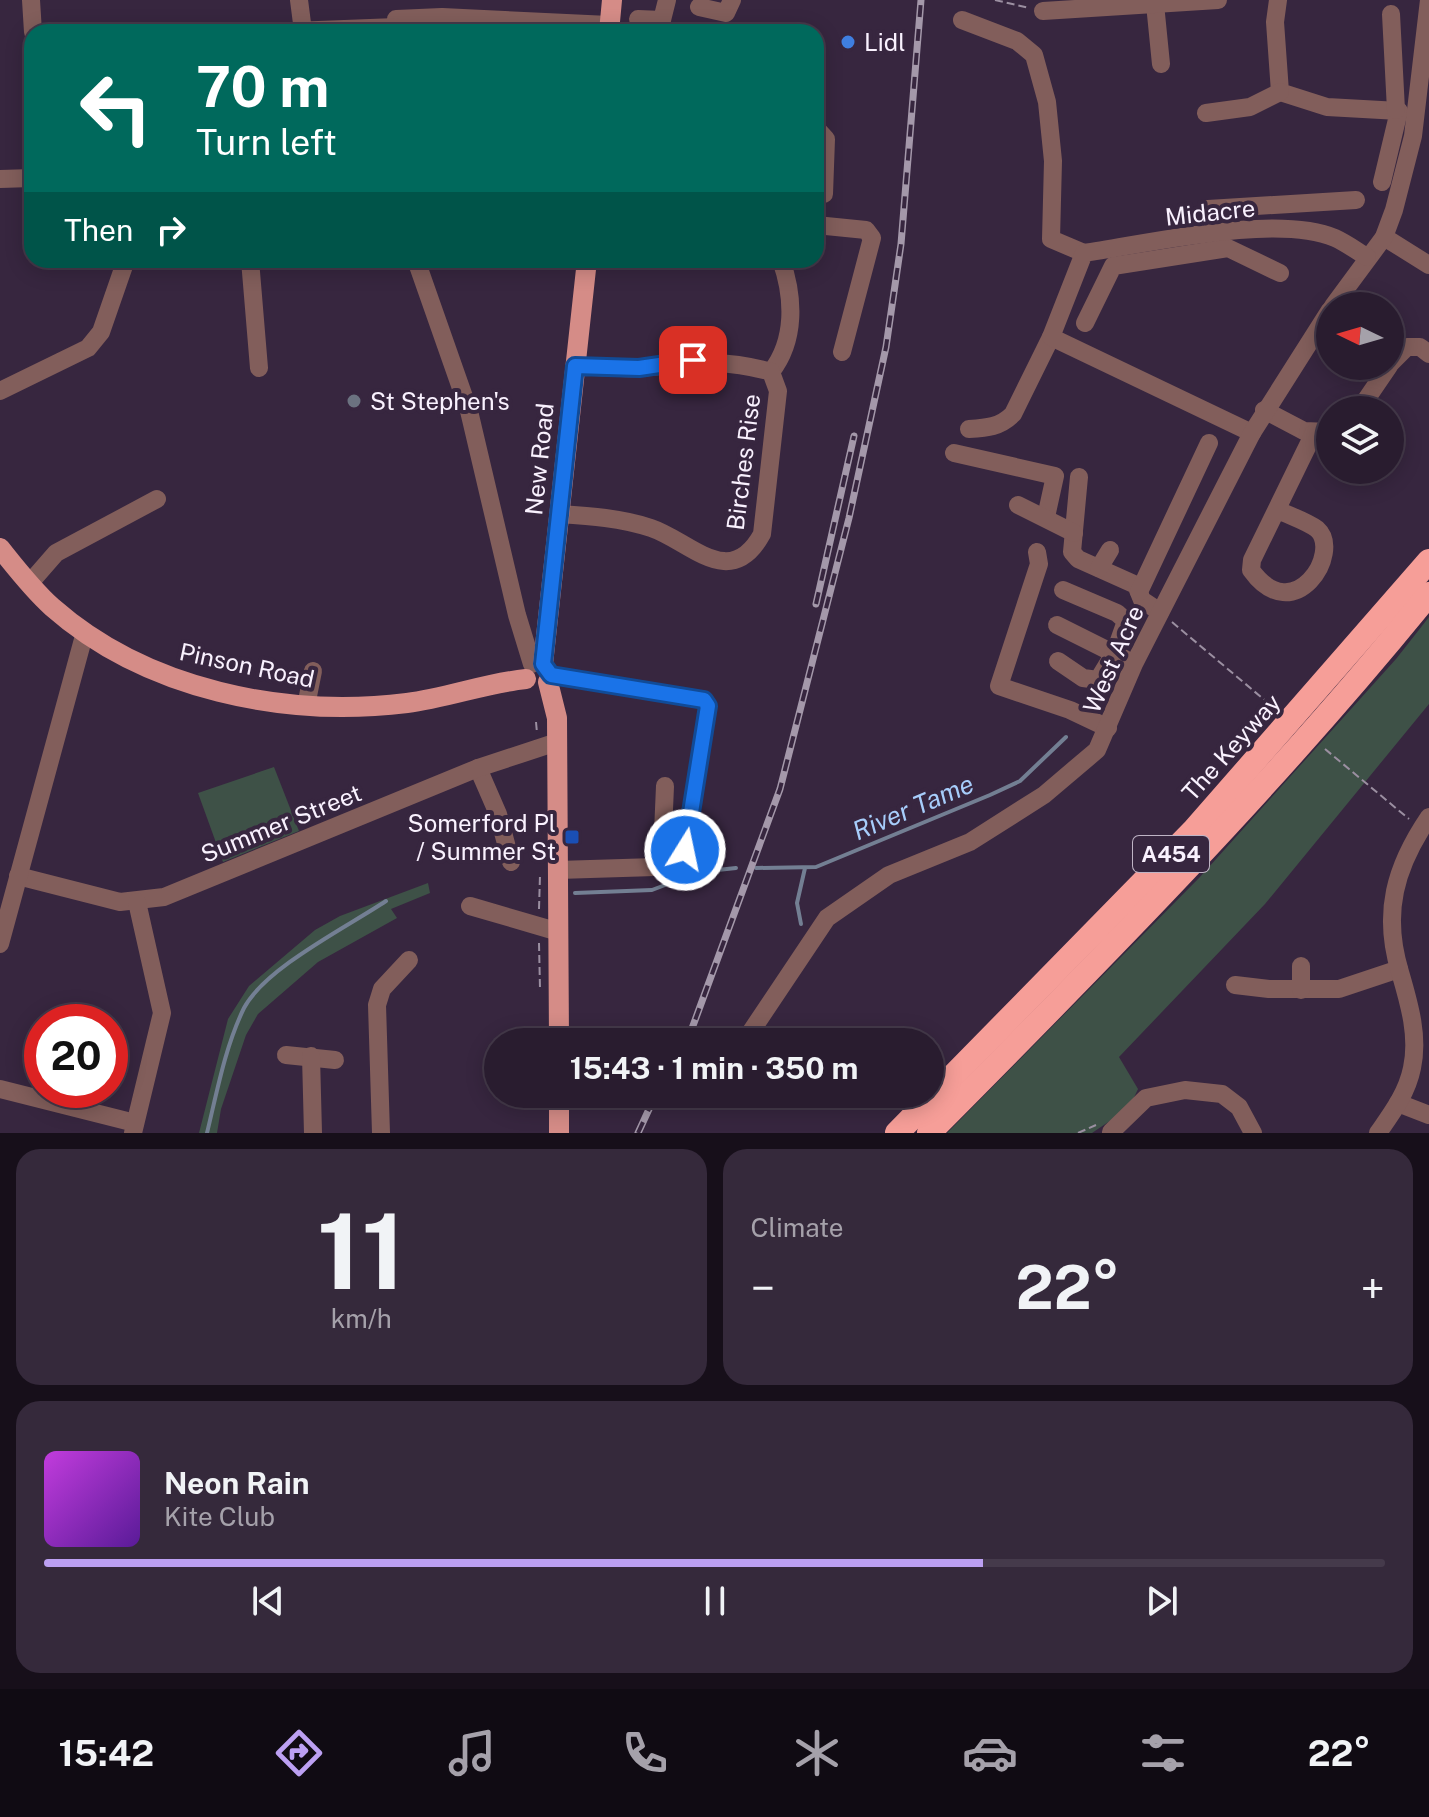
<!DOCTYPE html>
<html lang="en">
<head>
<meta charset="utf-8">
<style>
	:root { --surface:#291c2f; --page:#35293b; --text:#f1f3f6; --muted:#a5a1aa; --line:#453a4b; --accent:#bca0f2 }
	body { margin:0; font-family:"Public Sans",sans-serif; background:var(--page); color:var(--text); height:100vh; display:flex; flex-direction:column; font-size:30px; white-space:nowrap }
	* { box-sizing:border-box; margin:0 }
	p { font-size:26px; color:var(--muted) }
	.icon { flex:none; width:44px; height:44px; fill:none; stroke:currentColor; stroke-width:2; stroke-linecap:round; stroke-linejoin:round }
	.map { position:relative; height:1133px; overflow:hidden }
	.sheet { display:flex; flex-direction:column; gap:16px; padding:16px; background:#170f1a; flex:1 }
	.sheet>* { flex:none }
	.guide { position:absolute; left:24px; top:24px; width:800px; height:244px; border-radius:24px; box-shadow:0 4px 20px #0003,0 0 0 2px var(--line); background:#00695c; color:#fff; overflow:hidden }
	.needle { width:52px; rotate:275deg }
	.buttons { position:absolute; left:1316px; top:292px; display:grid; gap:16px }
	.buttons a { display:grid; place-items:center; width:88px; height:88px; border-radius:50%; background:var(--surface); box-shadow:0 4px 20px #0003,0 0 0 2px var(--line); font-size:40px }
	.speed { position:absolute; left:24px; top:1004px; display:flex; gap:16px; font-size:40px; font-weight:700; text-align:center }
	.speed>* { display:grid; place-content:center; width:104px; height:104px; border-radius:50%; background:var(--surface); box-shadow:0 4px 20px #0003,0 0 0 2px var(--line); line-height:1 }
	.speed .limit { border:12px solid #d22; background:#fff; color:#111 }
	.pin { position:absolute; display:grid; place-items:center; width:68px; height:68px; color:#fff; margin:-34px; border-radius:16px; box-shadow:0 4px 12px #0006 }
	.me { position:absolute; width:88px; margin:-44px; rotate:10deg; stroke-linejoin:round; filter:drop-shadow(0 0 6px #0008) }
	.turn { display:flex; align-items:center; gap:28px; height:168px; padding:0 40px; font-size:36px }
	.turn .icon { width:104px; height:104px; stroke-width:2.5 }
	.turn b { display:block; font-size:56px; line-height:68px }
	.then { display:flex; align-items:center; height:76px; padding:0 40px; background:#0003; gap:16px; font-size:30px }
	.big { font-size:60px; font-weight:700; line-height:1.1 }
	.sheet .widget { flex:1; display:flex; flex-direction:column; justify-content:center; gap:12px; min-width:0; padding:0 28px; border-radius:24px; background:var(--page) }
	.sheet .dial { align-items:center; gap:0 }
	.dial b { font-size:104px; line-height:1 }
	.song { display:flex; align-items:center; gap:24px }
	.cover { width:96px; height:96px; border-radius:12px; background:linear-gradient(135deg,hsl(290 70% 55%),hsl(270 70% 35%)) }
	.played { height:8px; border-radius:4px; background:linear-gradient(90deg,var(--accent) 70%,var(--line) 70%) }
	.keys { display:flex; justify-content:space-around; direction:ltr }
	.heat { display:flex; justify-content:space-between; align-items:center; font-size:44px; direction:ltr }
	.sheet .tiles { flex:1; display:grid; gap:16px; grid-template-columns:1fr 1fr }
	.widget:last-child { grid-column:span 2 }
	.trip { position:absolute; left:484px; top:1028px; width:460px; height:80px; border-radius:40px; background:var(--surface); box-shadow:0 4px 20px #0003,0 0 0 2px var(--line); font-weight:700; line-height:80px; text-align:center }
	.tabs { display:flex; height:128px; justify-content:space-around; align-items:center; background:#100b13; color:var(--muted) }
	.tabs .icon { width:56px; height:56px }
	.tabs .selected { color:var(--accent) }
	.tabs b { font-size:36px; color:var(--text) }
	.map>svg:first-child { display:block }
	.green { fill:#3e5147 }
	.lines { fill:none; stroke-linecap:round; stroke-linejoin:round }
	.stream { stroke:#737f93; stroke-width:4 }
	.path { stroke:#9b8fa1; stroke-width:2; stroke-dasharray:8 4; stroke-linecap:butt }
	.minor { stroke:#825e5b; stroke-width:18 }
	.major { stroke:#d58c87; stroke-width:20 }
	.highway { stroke:#f69e98; stroke-width:24 }
	.rail-casing { stroke:#a498aa; stroke-width:7 }
	.rail { stroke:#37263f; stroke-width:4; stroke-dasharray:12; stroke-linecap:butt }
	.route-casing { stroke:#114b97; stroke-width:20 }
	.route { stroke:#1a73e8; stroke-width:14 }
	.shop-dot { fill:#3f7fe0; stroke:#37263f; stroke-width:3 }
	.worship-dot { fill:#6b7280; stroke:#37263f; stroke-width:3 }
	.transit-dot { fill:#1a4fb4; stroke:#37263f; stroke-width:3 }
	.labels { text-anchor:middle; dominant-baseline:central; stroke-width:8; stroke-linejoin:round; paint-order:stroke }
	.shield { fill:#37263f; stroke:#bfb4c5; stroke-width:2 }
	.shield-label { font-size:22px; font-weight:bold; fill:#f9f1fe }
	.poi-label { font-size:24px; fill:#f9f1fe; stroke:#37263f; text-anchor:start }
	.street-label { font-size:24px; fill:#f9f1fe; stroke:#37263f }
	.water-label { font-size:26px; font-style:italic; fill:#a7cdfb; stroke:#37263f }
</style>
</head>
<body>
<div class="map">
<svg width="1429" height="1133" viewBox="0 0 1429 1133">
	<rect width="100%" height="100%" fill="#37263f"/>
	<g class="green">
		<path d="M1429,617V704L1265,904L1119,1057L1138,1089L1129,1108L1092,1133H947L1199,878L1396,659Z"/>
		<path d="M274,767L299,831L223,862L198,793Z"/>
		<path d="M428,883L430,893L391,909L397,918L318,962L258,1014L246,1035L221,1109L217,1133H199L228,1019L249,986L315,930L340,916Z"/>
	</g>
	<g class="lines">
		<g class="stream">
			<path d="M756,868L816,867L990,795L1020,781L1066,737"/>
			<path d="M575,893L652,890L699,872L736,868"/>
			<path d="M801,924L797,903L805,868"/>
			<path d="M207,1133C217,1092 225,1047 244,1008C265,968 347,927 386,901"/>
		</g>
		<g class="path">
			<path d="M995,0L1029,8"/>
			<path d="M1172,622L1274,708"/>
			<path d="M536,722L537,733"/>
			<path d="M1325,749L1409,819"/>
			<path d="M539,909L540,875"/>
			<path d="M539,943L540,989"/>
			<path d="M1078,1133L1096,1125"/>
		</g>
		<g class="minor">
			<path d="M31,0L33,32"/>
			<path d="M299,0L303,31"/>
			<path d="M1278,0L1275,22L1280,92L1327,107L1399,111L1382,182"/>
			<path d="M1155,4L1161,64"/>
			<path d="M699,7L726,13L732,0"/>
			<path d="M1043,11L1218,0"/>
			<path d="M1391,14L1396,110"/>
			<path d="M396,19L442,17L609,25"/>
			<path d="M638,19L662,20L667,0"/>
			<path d="M962,20L1017,41L1034,55L1047,102L1053,161L1051,239L1084,253"/>
			<path d="M267,32L396,27"/>
			<path d="M1206,113L1250,107L1280,92"/>
			<path d="M816,128L826,139L824,194"/>
			<path d="M0,179L32,178"/>
			<path d="M1208,209L1356,200"/>
			<path d="M816,225L866,230L872,238L842,352"/>
			<path d="M1384,237L1429,265"/>
			<path d="M250,260L259,368"/>
			<path d="M416,260L469,411L517,615L532,664"/>
			<path d="M1333,306L1384,237L1394,210L1413,136L1429,0"/>
			<path d="M1085,323L1113,266L1228,248L1280,273"/>
			<path d="M1390,364L1407,347H1420L1429,354"/>
			<path d="M771,372C796,340 794,297 781,260"/>
			<path d="M0,391L88,348L101,332L126,260"/>
			<path d="M1264,410L1304,431L1330,432"/>
			<path d="M1359,410L1389,366"/>
			<path d="M969,429C987,428 1000,427 1013,414L1051,337"/>
			<path d="M1252,433L1051,337L1084,253C1147,244 1277,213 1335,238C1346,243 1357,251 1367,257"/>
			<path d="M954,453L1055,476L1046,517"/>
			<path d="M1079,477L1072,552L1078,559L1136,585L1142,600L1160,612"/>
			<path d="M1018,505L1074,533"/>
			<path d="M1278,510C1290,516 1306,521 1317,529C1343,552 1294,630 1251,570L1252,560L1314,433"/>
			<path d="M559,514C590,516 621,518 651,528C690,541 730,592 762,534L778,391L771,372C720,357 689,364 639,368C618,369 596,367 575,366"/>
			<path d="M1037,552L1039,564L999,686L1070,710L1108,728"/>
			<path d="M1099,568L1110,550"/>
			<path d="M29,584L56,553L157,499"/>
			<path d="M1139,592L1209,443"/>
			<path d="M1057,625L1125,659"/>
			<path d="M1058,661L1083,678L1098,680L1115,652L1126,621L1117,613L1063,590"/>
			<path d="M551,675L704,700L708,706L685,850"/>
			<path d="M306,706L313,671"/>
			<path d="M478,768L498,814L511,862"/>
			<path d="M558,870L655,867L662,856L665,786"/>
			<path d="M18,876L120,902L164,897L478,768L557,742"/>
			<path d="M470,906L559,932"/>
			<path d="M0,944L85,632"/>
			<path d="M1235,985L1269,989H1339L1399,969"/>
			<path d="M1301,990V966"/>
			<path d="M744,1042L827,918L889,875L970,842L1044,795L1097,750L1134,664L1252,433L1330,310"/>
			<path d="M286,1055L335,1060"/>
			<path d="M311,1056L313,1133"/>
			<path d="M0,1089L135,1123"/>
			<path d="M1398,1103L1429,1115"/>
			<path d="M1111,1132L1146,1098L1185,1090L1222,1094L1239,1107L1253,1133"/>
			<path d="M133,1133L162,1013L137,902"/>
			<path d="M381,1133L377,1005L382,989L409,960"/>
			<path d="M1378,1133C1392,1113 1407,1093 1412,1068C1419,1036 1409,1003 1400,972C1382,913 1395,867 1429,817"/>
		</g>
		<g class="major">
			<path d="M609,32L612,0"/>
			<path d="M0,548C16,568 32,589 52,607C146,690 285,718 407,703C447,698 486,683 526,679"/>
			<path d="M543,664L587,260"/>
			<path d="M548,682L557,718L559,1042"/>
			<path d="M559,1133V1094"/>
		</g>
		<g class="highway">
			<path d="M897,1133L1194,830L1429,561"/>
			<path d="M929,1133C1101,960 1275,784 1429,594"/>
		</g>
		<g class="rail-casing">
			<g id="rail">
				<path d="M816,604L854,436"/>
				<path d="M687,1042L780,789L849,518L886,347L901,244L921,0"/>
				<path d="M638,1133L656,1094"/>
			</g>
		</g>
		<use href="#rail" class="rail"/>
	</g>
	<g class="lines">
		<g class="route-casing">
			<path id="route" d="M685,850L708,706L704,700L551,675L543,664L575,366L639,368L693,360"/>
		</g>
		<use href="#route" class="route"/>
	</g>
	<circle class="shop-dot" cx="848" cy="42" r="8"/>
	<circle class="worship-dot" cx="354" cy="401" r="8"/>
	<rect class="transit-dot" x="564" y="829" width="16" height="16" rx="4"/>
	<g class="labels">
		<rect class="shield" x="1133" y="836" width="76" height="36" rx="6"/>
		<g class="shield-label">
			<text x="1171" y="854">A454</text>
		</g>
		<g class="poi-label">
			<text x="864" y="42">Lidl</text>
			<text x="370" y="401">St Stephen's</text>
			<text x="556" y="823" text-anchor="end">Somerford Pl<tspan x="556" dy="28">/ Summer St</tspan></text>
		</g>
		<g class="street-label">
			<text transform="translate(1210 212) rotate(-6)">Midacre</text>
			<text transform="translate(539 459) rotate(-84)">New Road</text>
			<text transform="translate(743 462) rotate(-83)">Birches Rise</text>
			<text transform="translate(1113 659) rotate(-66)">West Acre</text>
			<text transform="translate(247 665) rotate(12)">Pinson Road</text>
			<text transform="translate(1231 747) rotate(-48)">The Keyway</text>
			<text transform="translate(281 823) rotate(-22)">Summer Street</text>
		</g>
		<g class="water-label">
			<text transform="translate(913 807) rotate(-23)">River Tame</text>
		</g>
	</g>
</svg>
<div class="buttons">
<a><svg class="needle" viewBox="-14 -14 28 28"><path d="M0-13l5 13h-10z" fill="#e53935"/><path d="M0 13l5-13h-10z" fill="#a5a1aa"/></svg></a>
<a><svg class="icon" aria-label="layers" viewBox="0 0 24 24"><path d="M12 4l9 5-9 5-9-5zM3 14l9 5 9-5"/></svg></a>
</div>
<div class="speed"><div class="limit">20</div></div>
<div class="pin" style="left:693px;top:360px;background:#d93025"><svg class="icon" aria-label="arrive" viewBox="0 0 24 24"><path d="M6 21V4h12l-3 4 3 4H6"/></svg></div>
<svg class="me" style="left:685px;top:850px" viewBox="-20 -20 40 40"><circle r="17" fill="#1a73e8" stroke="#fff" stroke-width="3"/><path d="M0-11L8 9 0 5-8 9z" fill="#fff"/></svg>
<div class="trip">15:43 · 1 min · 350 m</div>
<div class="guide">
<div class="turn"><svg class="icon" aria-label="left" viewBox="0 0 24 24"><path d="M17 20v-9H6M10 6l-5 5 5 5"/></svg><div><b>70 m</b>Turn left</div></div>
<div class="then">Then<svg class="icon" aria-label="right" viewBox="0 0 24 24"><path d="M7 20v-9h11M14 6l5 5-5 5"/></svg></div>
</div>
</div>
<section class="sheet">
<div class="tiles">
<div class="widget dial"><b>11</b><p>km/h</p></div>
<div class="widget"><p>Climate</p>
<div class="heat"><a>−</a><b class="big">22°</b><a>+</a></div>
</div>
<div class="widget">
<div class="song"><i class="cover"></i><div><b>Neon Rain</b><p>Kite Club</p></div></div>
<div class="played"></div>
<div class="keys"><svg class="icon" aria-label="previous" viewBox="0 0 24 24"><path d="M18 5L8 12l10 7zM5 5v14"/></svg><svg class="icon" aria-label="pause" viewBox="0 0 24 24"><path d="M8 5v14M16 5v14"/></svg><svg class="icon" aria-label="next" viewBox="0 0 24 24"><path d="M6 5l10 7-10 7zM19 5v14"/></svg></div>
</div>
</div>
</section>
<nav class="tabs">
<b>15:42</b>
<svg class="icon selected" aria-label="directions" viewBox="0 0 24 24"><path d="M12 3l9 9-9 9-9-9zM9 14v-3h6M13 9l2 2-2 2"/></svg>
<svg class="icon" aria-label="music" viewBox="0 0 24 24"><path d="M9 18V5l10-2v13"/><circle cx="6" cy="18" r="3"/><circle cx="16" cy="16" r="3"/></svg>
<svg class="icon" aria-label="phone" viewBox="0 0 24 24"><path d="M5 4h4l2 5-3 2q2 4 5 5l2-3 5 2v4C11 20 4 13 5 4z"/></svg>
<svg class="icon" aria-label="climate" viewBox="0 0 24 24"><path d="M12 3v18M4 7l16 10M4 17L20 7"/></svg>
<svg class="icon" aria-label="car" viewBox="0 0 24 24"><path d="M5 17H2v-5l4-1 3-4h7l3 4 3 1v5h-3M9 17h6M6 11h13"/><circle cx="7" cy="17" r="2"/><circle cx="17" cy="17" r="2"/></svg>
<svg class="icon" aria-label="filters" viewBox="0 0 24 24"><path d="M4 7h16M4 17h16"/><circle cx="9" cy="7" r="2"/><circle cx="15" cy="17" r="2"/></svg>
<b>22°</b>
</nav>
</body>
</html>
